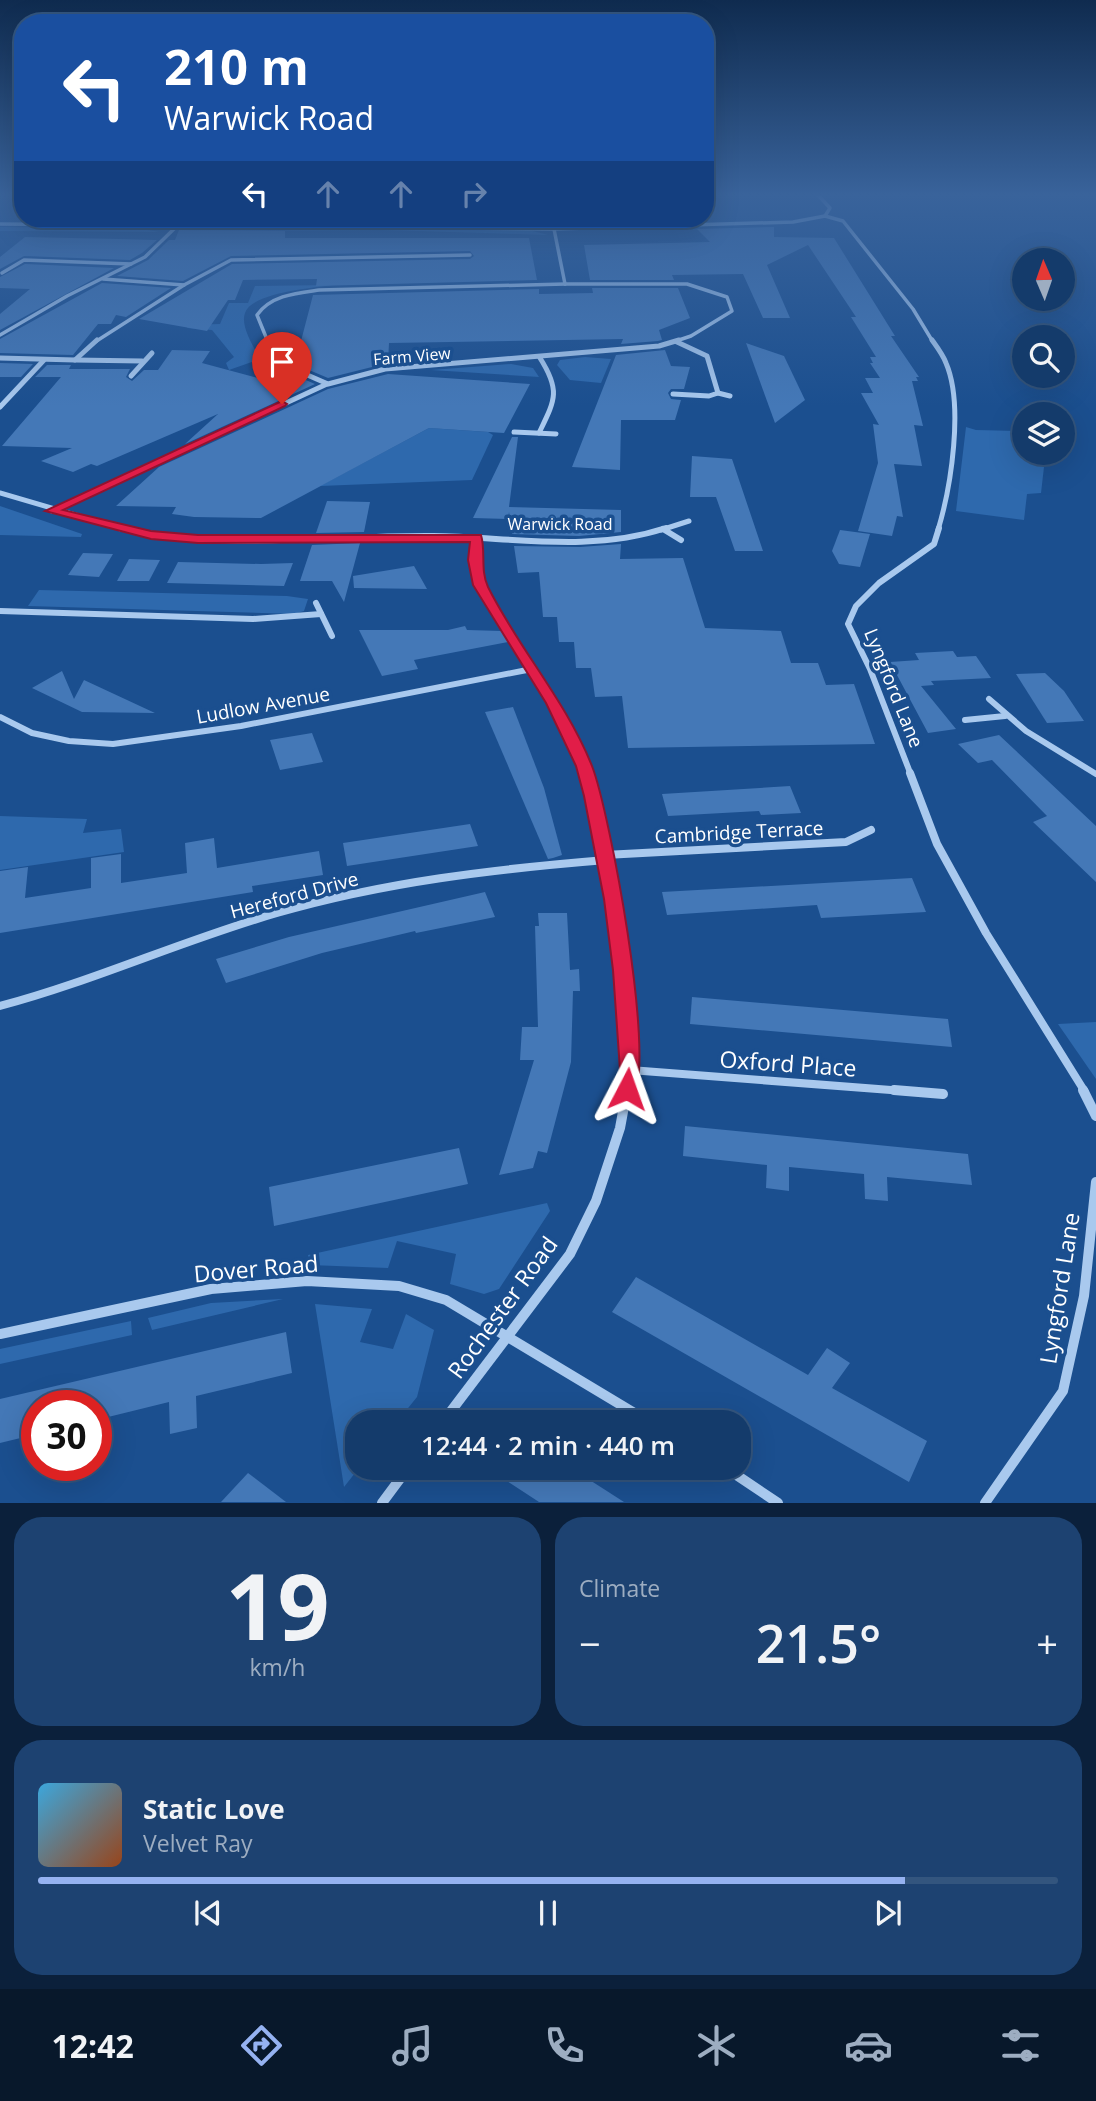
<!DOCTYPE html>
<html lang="en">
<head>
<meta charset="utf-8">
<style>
	:root { --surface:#143b6b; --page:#1d4271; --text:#f1f3f6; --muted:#9dadc1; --line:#33557e; --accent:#95b2f1 }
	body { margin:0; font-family:"Open Sans",sans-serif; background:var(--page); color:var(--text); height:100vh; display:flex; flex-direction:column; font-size:26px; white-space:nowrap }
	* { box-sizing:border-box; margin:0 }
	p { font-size:23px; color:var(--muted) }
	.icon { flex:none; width:38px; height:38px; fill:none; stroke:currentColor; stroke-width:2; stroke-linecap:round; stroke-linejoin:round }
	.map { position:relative; height:1503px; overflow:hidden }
	.side { display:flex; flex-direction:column; gap:14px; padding:14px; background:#0b203b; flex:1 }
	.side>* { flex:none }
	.hud { position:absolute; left:14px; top:14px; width:700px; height:214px; border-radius:28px; box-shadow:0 7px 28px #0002,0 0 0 2px var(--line); background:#1a4fa0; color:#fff; overflow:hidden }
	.needle { width:46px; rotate:358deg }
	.controls { position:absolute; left:1012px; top:248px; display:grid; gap:14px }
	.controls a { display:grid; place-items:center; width:63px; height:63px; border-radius:50%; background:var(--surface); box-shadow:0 7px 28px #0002,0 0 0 2px var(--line); font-size:35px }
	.speed { position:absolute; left:21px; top:1390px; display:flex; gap:14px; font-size:35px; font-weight:700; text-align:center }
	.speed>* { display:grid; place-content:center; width:91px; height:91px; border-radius:50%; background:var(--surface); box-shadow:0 7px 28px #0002,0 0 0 2px var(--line); line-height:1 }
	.speed .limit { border:10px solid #d22; background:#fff; color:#111 }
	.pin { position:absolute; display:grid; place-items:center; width:60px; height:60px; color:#fff; margin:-72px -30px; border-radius:50% 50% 50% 0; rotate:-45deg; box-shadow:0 0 7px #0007 }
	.pin .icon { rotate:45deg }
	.me { position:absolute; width:77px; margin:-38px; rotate:4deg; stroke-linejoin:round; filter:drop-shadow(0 0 5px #0008) }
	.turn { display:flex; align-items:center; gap:24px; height:147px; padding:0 35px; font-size:32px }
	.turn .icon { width:91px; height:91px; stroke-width:2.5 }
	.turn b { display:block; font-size:49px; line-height:60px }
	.lanes { display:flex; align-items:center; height:66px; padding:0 35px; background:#0003; justify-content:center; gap:35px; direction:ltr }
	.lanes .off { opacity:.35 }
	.big { font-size:52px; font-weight:600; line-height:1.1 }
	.side .widget { flex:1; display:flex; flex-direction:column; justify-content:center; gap:10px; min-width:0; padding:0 24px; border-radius:28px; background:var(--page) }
	.side .dial { align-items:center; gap:0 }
	.dial b { font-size:91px; line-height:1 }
	.song { display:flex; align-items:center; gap:21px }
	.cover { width:84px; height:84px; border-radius:10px; background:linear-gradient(135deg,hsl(200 70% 55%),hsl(20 70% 35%)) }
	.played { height:7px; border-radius:4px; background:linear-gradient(90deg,var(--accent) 85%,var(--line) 85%) }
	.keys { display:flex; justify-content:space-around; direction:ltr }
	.heat { display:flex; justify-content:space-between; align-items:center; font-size:38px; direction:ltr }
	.side .tiles { flex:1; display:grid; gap:14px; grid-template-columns:1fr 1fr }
	.widget:last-child { grid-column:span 2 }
	.trip { position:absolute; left:345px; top:1410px; width:406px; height:70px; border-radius:28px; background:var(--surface); box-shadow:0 7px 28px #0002,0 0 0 2px var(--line); font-weight:600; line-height:70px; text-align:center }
	.tab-bar { display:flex; height:112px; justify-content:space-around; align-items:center; background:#08182b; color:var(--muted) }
	.tab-bar .icon { width:49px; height:49px }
	.tab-bar .current { color:var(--accent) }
	.tab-bar b { font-size:32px; color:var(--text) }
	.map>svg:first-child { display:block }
	.green { fill:#2e69ad }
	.building { fill:#4478b7 }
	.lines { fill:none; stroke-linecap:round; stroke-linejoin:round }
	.lane { stroke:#a9c9ee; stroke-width:2.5 }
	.street-far4 { stroke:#a9c9ee; stroke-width:3.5 }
	.street-far3 { stroke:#a9c9ee; stroke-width:5 }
	.street-far2 { stroke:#a9c9ee; stroke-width:6 }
	.street-far1 { stroke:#a9c9ee; stroke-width:8 }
	.street { stroke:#a9c9ee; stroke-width:10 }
	.route { fill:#e11d48; stroke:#92132f; stroke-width:2 }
	.labels { text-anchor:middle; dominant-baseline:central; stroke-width:7; stroke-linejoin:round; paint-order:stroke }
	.far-street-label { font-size:16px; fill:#fff; stroke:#1b4f8f }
	.street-label { font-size:19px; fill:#fff; stroke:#1b4f8f }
	.near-street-label { font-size:23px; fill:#fff; stroke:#1b4f8f }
</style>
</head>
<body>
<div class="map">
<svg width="1096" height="1503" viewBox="0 0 1096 1503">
	<rect width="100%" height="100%" fill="#1b4f8f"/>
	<g class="green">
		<path d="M287,219H424L416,224L286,223Z"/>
		<path d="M0,227L136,228L160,232L16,231H0Z"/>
		<path d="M303,227L529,230L548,235L382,230L185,231Z"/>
		<path d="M332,285C315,288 252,292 245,313C240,326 254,347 260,359L229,370L226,363L234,357L212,330L187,328L189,325L220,324L229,303H248L255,286Z"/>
		<path d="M585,357L611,359L601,383L570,380L557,365L560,360Z"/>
		<path d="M511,364L533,368L539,377L431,370Z"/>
		<path d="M966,427L976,430L1024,431V453L1040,456L1044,467L1041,493L1027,494L1024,520L956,511Z"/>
		<path d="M429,428L488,432L493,435L472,480L320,486Z"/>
		<path d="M0,506L82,534L81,537L0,535Z"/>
		<path d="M39,590L287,596L308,599L304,611L294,614L28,606Z"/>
		<path d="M0,816L87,819L83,833L121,829L124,852L0,870Z"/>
		<path d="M1096,1022V1079L1058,1024Z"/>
		<path d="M547,1203L550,1211L499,1289L484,1294L450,1284L456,1254L397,1241L388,1268L310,1265L308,1255Z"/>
		<path d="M283,1299L152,1330L148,1318L211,1303Z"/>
		<path d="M315,1304L372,1309L360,1342L393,1349L406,1314L434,1330L417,1397L396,1423H357L359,1468L344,1487Z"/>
		<path d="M131,1321L132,1335L0,1364V1349Z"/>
	</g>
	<g class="building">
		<path d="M179,219H284V222L179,221Z"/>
		<path d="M774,227V237L834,238L895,336H891L919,377H916L918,381H912L923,426L914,425L922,466L894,464L903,517L897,516L892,536L858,531L878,463L873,424L879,425L861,393H873L865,378H880L870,363H873L870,357H876L851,317H856L808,245L767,265L790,318H763L743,274L672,275L674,280H590L584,245L710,242L697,229Z"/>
		<path d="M179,230L285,231V238H529L537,280L316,286L317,279L243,280L235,300H228L207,331L139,319L232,264L470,259L474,256L470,251L231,256L183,281L117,276L148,260L169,240H175Z"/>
		<path d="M25,237L118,239L157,240L142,253L130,260L24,256L0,269V257Z"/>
		<path d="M25,264L114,268L0,330V314L30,289L0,288V277Z"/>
		<path d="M102,283L171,288L126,317L116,315L111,324H98L73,355L0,353V339Z"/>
		<path d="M592,288H678L690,318L659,330L662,340L658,341L621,344L623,339L389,343L388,363L328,378L295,364L313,295L539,289V294L593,293Z"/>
		<path d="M746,343L784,356L805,400L775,423Z"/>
		<path d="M172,350L210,351L202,363L288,386L292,374L315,384L185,444L218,414L97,466L91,464L73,472L41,461L72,448L2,446L61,377H35L47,365H71L69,369H130L126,377L132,381L144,370H158Z"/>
		<path d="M665,350L671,366L690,367L684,389H671L668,393L671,399L681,400L675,420H621L620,470L572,467L616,355Z"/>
		<path d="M0,363L33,364L21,377H0Z"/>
		<path d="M388,374L530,384L504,433L429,428L261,518L194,517L172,514L176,507L116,506L159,467L328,389Z"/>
		<path d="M512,437H518L509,507L621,510V532L579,536L512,534L509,512L508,519L473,518Z"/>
		<path d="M692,456L732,459L763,551H735L716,497H690Z"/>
		<path d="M327,501L370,502L364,532L316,533Z"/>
		<path d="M840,530L870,534L860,567L839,564L832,551Z"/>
		<path d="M360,543L344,602L332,581H300L312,545Z"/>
		<path d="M621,544L620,559L683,558L705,628L781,631L791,663H818L826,685L854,684L875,744L628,748L622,696L595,697L591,668H576L574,642H559L557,617H543L539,572L518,573L514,546L580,547Z"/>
		<path d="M83,553L113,554L99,577L68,575Z"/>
		<path d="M129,559L160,560L149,581H117Z"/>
		<path d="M178,562L261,564L293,563L284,586L167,583Z"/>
		<path d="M414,566L427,589L354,588L353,576Z"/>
		<path d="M465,626L467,630L502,631L508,642L414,660L418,669L382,676L359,630H448Z"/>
		<path d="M953,651L957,657L976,656L991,678L931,681L934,685L921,686L956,729L928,733L890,662L919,660L915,653Z"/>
		<path d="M62,671L74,699L84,680L155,713L82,712L32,688Z"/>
		<path d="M1045,673L1064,691L1084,721L1047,723L1016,674Z"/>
		<path d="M513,707L544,788L562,855L553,858L548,859L485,712Z"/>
		<path d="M312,733L323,762L280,770L270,740Z"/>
		<path d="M999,735L1096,826V882L1033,822L1047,816L992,760L978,763L958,744Z"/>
		<path d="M790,786L801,813L761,815L759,811L668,816L662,794Z"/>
		<path d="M470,824L478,846L347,866L343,843Z"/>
		<path d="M214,838L217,868L319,851L323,875L252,886L253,892L0,933V871L28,867L25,898L91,888V858L121,854V883L187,873L185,843Z"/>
		<path d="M912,878L926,912L821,918L817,905L667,915L662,892Z"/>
		<path d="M485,892L495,917L416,933L415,931L322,953L226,983L216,959L289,937Z"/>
		<path d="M538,913H567L570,970L579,969L580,991H573L571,1062L547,1153L538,1151L533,1168L499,1175L534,1060H520L522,1027H538L535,926H539Z"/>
		<path d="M692,997L948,1019L952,1047L690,1024Z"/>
		<path d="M685,1126L968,1154L972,1185L887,1177L888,1201L865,1199L864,1174L789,1167V1191L766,1188L767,1165L683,1156Z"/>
		<path d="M459,1148L468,1184L274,1226L269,1187Z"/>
		<path d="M636,1277L808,1375L827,1348L850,1363L832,1388L927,1441L909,1482L612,1312Z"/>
		<path d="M286,1332L292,1373L196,1396L197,1428L170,1434L169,1402L96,1420V1405H37V1434L0,1443V1399Z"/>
		<path d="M487,1468H571L624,1502H539Z"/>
		<path d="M248,1473L286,1502H221Z"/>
	</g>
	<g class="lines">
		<g class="lane">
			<path d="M426,226L431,219"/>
			<path d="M542,229L564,219"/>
		</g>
		<g class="street-far4">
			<path d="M818,195L830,208L825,216"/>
			<path d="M0,224L554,229L793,222L825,216L843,221L913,309L933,342"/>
			<path d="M554,229L565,284"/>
			<path d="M2,273L24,260L131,264"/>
			<path d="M103,279L184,285"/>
			<path d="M565,284H687L727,297L732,311L691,336L673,342"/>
			<path d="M0,335L67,296L145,257L176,227"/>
			<path d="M95,342L184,285L231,260L470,255"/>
			<path d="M268,342L257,315C271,295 297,293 319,290L565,284"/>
		</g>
		<g class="street-far3">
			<path d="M267,340L274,354L289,367L328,384L385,369L659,346L679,340"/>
			<path d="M932,340C937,347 943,355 946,363C964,405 951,487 938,530"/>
			<path d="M0,358L75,360L97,340"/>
			<path d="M75,360L142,361"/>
			<path d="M131,376L152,353"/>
			<path d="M718,393L730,396"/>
			<path d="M673,394L709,396L718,393L707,356L677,342"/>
			<path d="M0,407L44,360"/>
			<path d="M514,432L556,434"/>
			<path d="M539,433C555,400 561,391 540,358"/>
			<path d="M0,493L127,530"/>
			<path d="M52,511L327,384"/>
			<path d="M661,530L689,521"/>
		</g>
		<g class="street-far2">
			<path d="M119,528C223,551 327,535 433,536C511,537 590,553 666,528"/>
			<path d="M663,529L681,540"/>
			<path d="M476,538L475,560L480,585L554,703L586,775"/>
			<path d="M316,603L332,636"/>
			<path d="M0,611L253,619L321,614"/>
			<path d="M989,699L1026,731L1096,774"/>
			<path d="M0,717L32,733L69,741L113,744L241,726L532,669"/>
			<path d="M965,720L1005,716"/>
			<path d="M911,775L870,669L848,624L856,606L879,583L934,544L939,528"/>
		</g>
		<g class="street-far1">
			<path d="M586,773C603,852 620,930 626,1012C628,1039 631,1065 626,1092"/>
			<path d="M910,773L937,844L986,933L1085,1092"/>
			<path d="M605,855L846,842L871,830"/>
			<path d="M0,1006C94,981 183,940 277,913C384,882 495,869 606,860"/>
			<path d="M630,1070L917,1092"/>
		</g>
		<g class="street">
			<path d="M894,1090L943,1094"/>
			<path d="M1083,1090L1096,1116"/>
			<path d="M0,1334L211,1289L307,1281L399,1286L446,1300L651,1423"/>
			<path d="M442,1423L570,1254L596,1201L620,1128L627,1090"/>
			<path d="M726,1468L778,1503"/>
			<path d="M382,1503L408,1468"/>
			<path d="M985,1503L1063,1391L1084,1296L1096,1182"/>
		</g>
	</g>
	<linearGradient id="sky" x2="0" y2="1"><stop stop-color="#0f2b4f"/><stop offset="0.48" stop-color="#39639b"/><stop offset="1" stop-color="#39639b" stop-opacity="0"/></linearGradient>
	<rect width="1096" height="406" fill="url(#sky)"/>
	<path class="route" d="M282,401L287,404L285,406L63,510L151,531L198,535H481C486,551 480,570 488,587C519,649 566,701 592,766C610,813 655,1055 634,1095H619L616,1089L620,1070L613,970L604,899L584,796L576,766L546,703L473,585L468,560L470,542L198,543L151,539L45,511Z"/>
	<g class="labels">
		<g class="far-street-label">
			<text transform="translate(412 356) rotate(-5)">Farm View</text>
			<text x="560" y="524">Warwick Road</text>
		</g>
		<g class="street-label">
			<text transform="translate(894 688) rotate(68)">Lyngford Lane</text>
			<text transform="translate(263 705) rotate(-10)">Ludlow Avenue</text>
			<text transform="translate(739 832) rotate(-3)">Cambridge Terrace</text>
			<text transform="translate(294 895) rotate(-15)">Hereford Drive</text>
		</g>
		<g class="near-street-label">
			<text transform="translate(788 1063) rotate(4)">Oxford Place</text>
			<text transform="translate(256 1268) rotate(-5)">Dover Road</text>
			<text transform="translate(1059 1288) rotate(-81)">Lyngford Lane</text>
			<text transform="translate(502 1307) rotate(-54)">Rochester Road</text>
		</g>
	</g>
</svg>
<div class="controls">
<a><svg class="needle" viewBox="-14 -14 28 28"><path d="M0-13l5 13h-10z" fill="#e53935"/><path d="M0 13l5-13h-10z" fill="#9dadc1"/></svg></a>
<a><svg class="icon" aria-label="search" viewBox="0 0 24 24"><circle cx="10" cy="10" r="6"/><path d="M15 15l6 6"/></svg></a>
<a><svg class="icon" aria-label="layers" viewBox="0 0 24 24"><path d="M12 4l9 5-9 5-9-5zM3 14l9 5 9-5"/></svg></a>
</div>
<div class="speed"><div class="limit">30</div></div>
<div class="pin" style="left:282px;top:404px;background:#d93025"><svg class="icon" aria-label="arrive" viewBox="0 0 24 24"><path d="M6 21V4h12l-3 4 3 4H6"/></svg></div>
<svg class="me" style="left:627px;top:1089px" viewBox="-20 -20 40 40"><path d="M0-17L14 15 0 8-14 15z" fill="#e11d48" stroke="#fff" stroke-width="4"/></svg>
<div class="trip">12:44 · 2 min · 440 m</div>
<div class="hud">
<div class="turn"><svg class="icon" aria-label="left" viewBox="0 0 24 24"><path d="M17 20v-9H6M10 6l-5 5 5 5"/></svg><div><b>210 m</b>Warwick Road</div></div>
<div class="lanes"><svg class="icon" aria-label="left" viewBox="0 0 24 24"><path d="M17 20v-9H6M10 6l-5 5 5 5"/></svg><svg class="icon off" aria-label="ahead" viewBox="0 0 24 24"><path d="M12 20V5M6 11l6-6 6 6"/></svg><svg class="icon off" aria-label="ahead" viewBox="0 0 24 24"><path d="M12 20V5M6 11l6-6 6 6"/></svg><svg class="icon off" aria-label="right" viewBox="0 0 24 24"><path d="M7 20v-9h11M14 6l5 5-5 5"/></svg></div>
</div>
</div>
<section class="side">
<div class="tiles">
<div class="widget dial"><b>19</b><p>km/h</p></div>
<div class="widget"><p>Climate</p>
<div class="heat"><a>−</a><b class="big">21.5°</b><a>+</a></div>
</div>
<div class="widget">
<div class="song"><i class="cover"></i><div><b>Static Love</b><p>Velvet Ray</p></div></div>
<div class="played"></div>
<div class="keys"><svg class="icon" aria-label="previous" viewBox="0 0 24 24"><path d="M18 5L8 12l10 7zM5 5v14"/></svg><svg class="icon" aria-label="pause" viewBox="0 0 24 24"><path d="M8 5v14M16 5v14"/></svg><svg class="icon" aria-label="next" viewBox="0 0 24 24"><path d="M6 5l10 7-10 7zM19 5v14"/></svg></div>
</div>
</div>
</section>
<nav class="tab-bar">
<b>12:42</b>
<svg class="icon current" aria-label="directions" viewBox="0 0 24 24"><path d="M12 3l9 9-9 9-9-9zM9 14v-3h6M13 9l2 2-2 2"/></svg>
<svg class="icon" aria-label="music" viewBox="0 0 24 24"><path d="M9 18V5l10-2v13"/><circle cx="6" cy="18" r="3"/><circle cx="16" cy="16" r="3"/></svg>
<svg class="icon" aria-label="phone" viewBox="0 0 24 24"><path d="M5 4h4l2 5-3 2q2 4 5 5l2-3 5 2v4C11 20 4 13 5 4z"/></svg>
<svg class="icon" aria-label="climate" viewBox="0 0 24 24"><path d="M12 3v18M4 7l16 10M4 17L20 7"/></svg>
<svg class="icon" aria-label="car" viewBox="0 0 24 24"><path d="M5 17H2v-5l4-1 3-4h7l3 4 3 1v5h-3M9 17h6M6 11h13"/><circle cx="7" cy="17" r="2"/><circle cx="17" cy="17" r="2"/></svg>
<svg class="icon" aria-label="filters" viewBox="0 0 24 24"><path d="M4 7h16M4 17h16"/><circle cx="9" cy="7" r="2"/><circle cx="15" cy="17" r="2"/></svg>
</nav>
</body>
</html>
